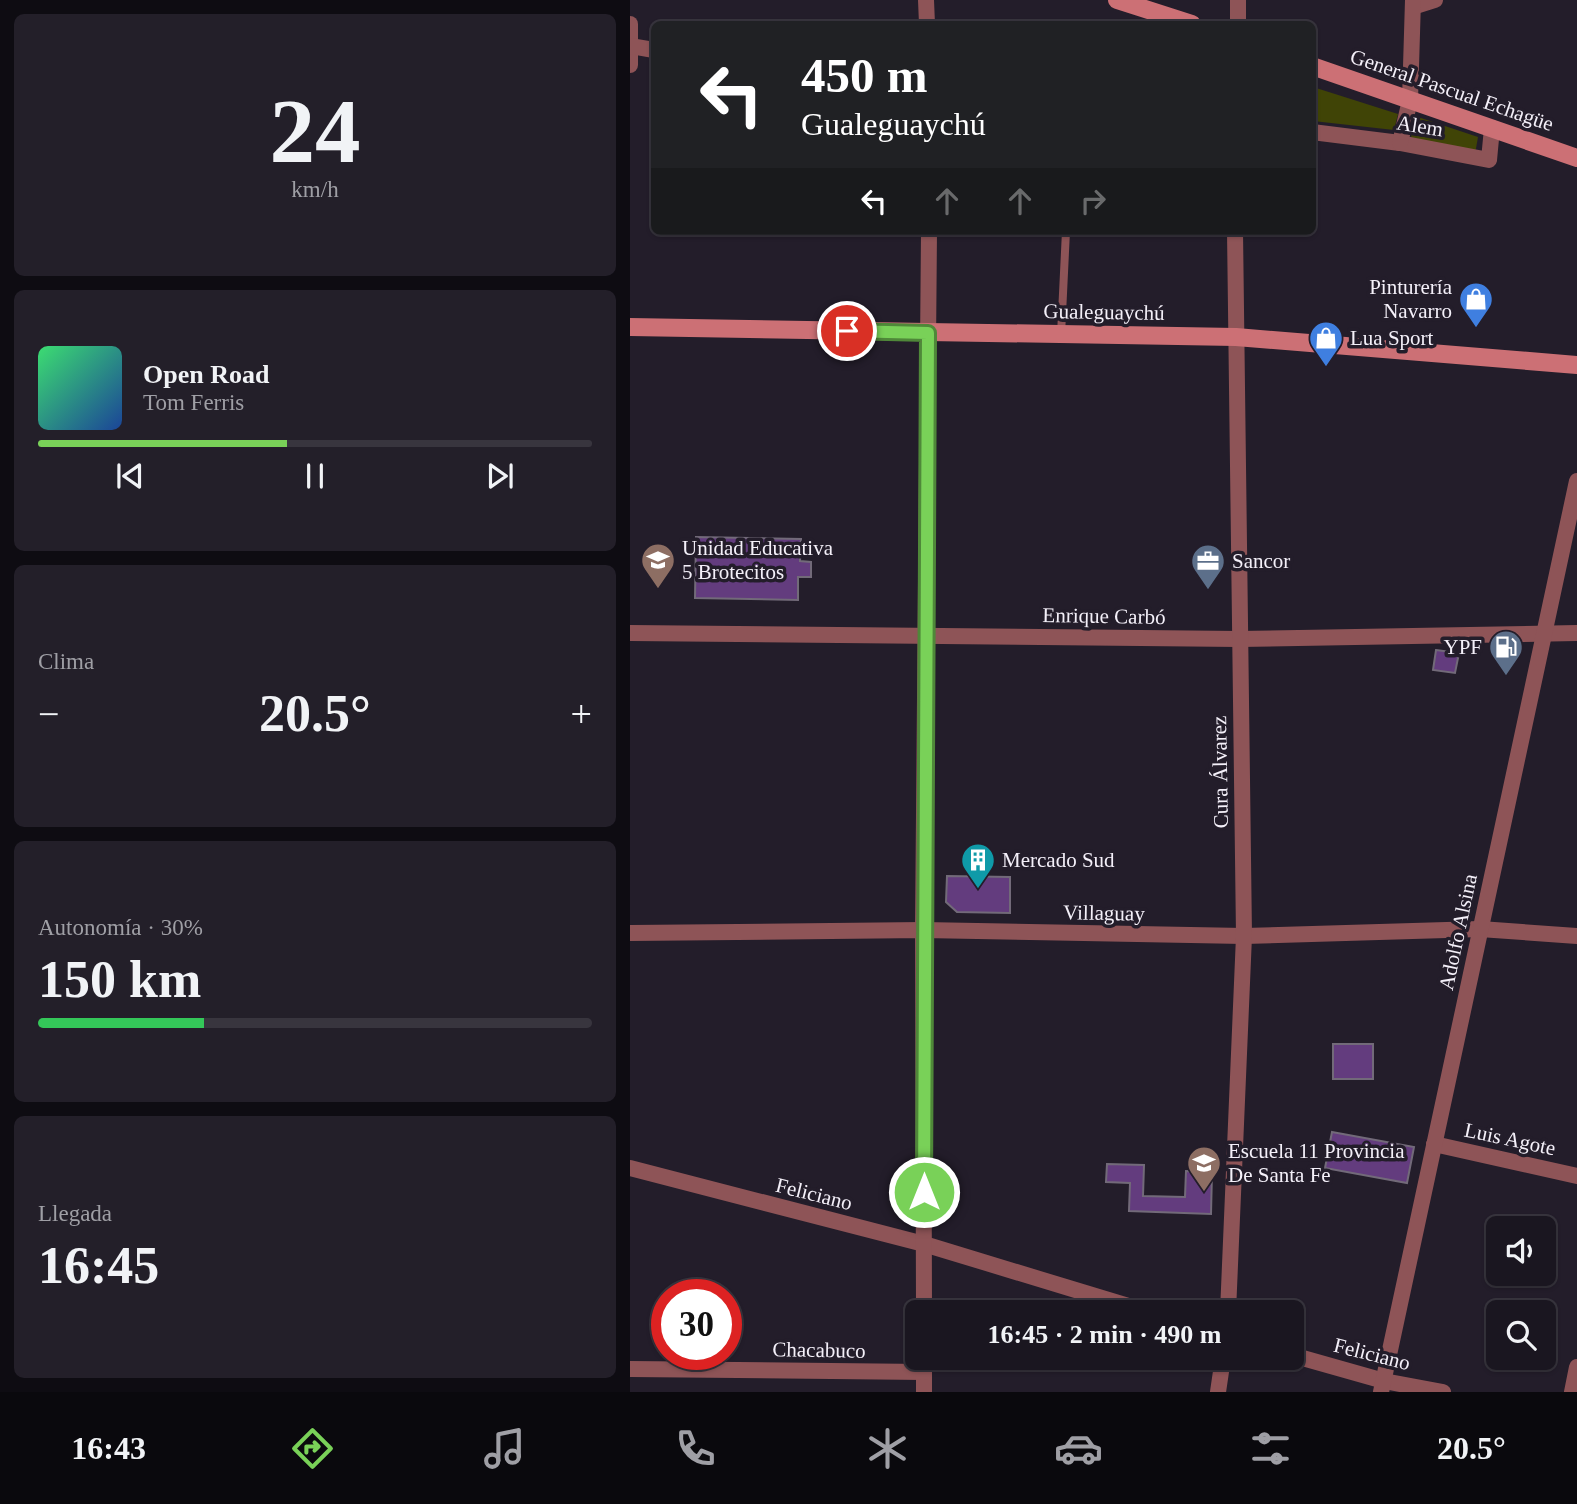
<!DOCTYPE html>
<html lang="es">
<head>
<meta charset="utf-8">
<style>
	:root { --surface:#1a1620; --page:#231f29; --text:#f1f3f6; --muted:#9f9fa5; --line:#38353e; --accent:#79d158 }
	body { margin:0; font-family:Georgia,serif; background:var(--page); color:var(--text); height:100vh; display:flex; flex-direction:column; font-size:26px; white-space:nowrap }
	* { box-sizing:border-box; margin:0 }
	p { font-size:23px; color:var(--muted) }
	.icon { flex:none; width:38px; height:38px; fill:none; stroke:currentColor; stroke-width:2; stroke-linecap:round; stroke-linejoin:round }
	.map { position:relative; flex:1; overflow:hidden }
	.sheet { display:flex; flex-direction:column; gap:14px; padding:14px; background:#0e0c12; width:630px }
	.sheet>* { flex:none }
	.guide { position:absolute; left:21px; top:21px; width:665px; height:214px; border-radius:10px; box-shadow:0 2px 5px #0004,0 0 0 2px var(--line); background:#202124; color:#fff; overflow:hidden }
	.buttons { position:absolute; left:856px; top:1216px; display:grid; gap:14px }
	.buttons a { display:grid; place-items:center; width:70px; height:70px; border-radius:10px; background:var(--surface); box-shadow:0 2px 5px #0004,0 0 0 2px var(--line); font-size:35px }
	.speed { position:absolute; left:21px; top:1279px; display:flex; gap:14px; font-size:35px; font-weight:700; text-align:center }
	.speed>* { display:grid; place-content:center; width:91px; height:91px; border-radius:50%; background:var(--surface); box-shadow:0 2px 5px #0004,0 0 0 2px var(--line); line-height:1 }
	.speed .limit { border:10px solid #d22; background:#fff; color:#111 }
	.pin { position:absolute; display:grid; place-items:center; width:60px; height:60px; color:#fff; margin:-30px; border:4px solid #fff; border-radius:50%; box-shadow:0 2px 7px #0007 }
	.me { position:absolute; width:77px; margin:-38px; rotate:0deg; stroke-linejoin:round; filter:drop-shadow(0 0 5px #0008) }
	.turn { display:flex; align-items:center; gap:24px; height:147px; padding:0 35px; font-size:32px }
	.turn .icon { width:91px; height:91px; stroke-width:2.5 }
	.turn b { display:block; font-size:49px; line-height:60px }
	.lanes { display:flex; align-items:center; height:66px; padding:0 35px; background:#0003; justify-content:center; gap:35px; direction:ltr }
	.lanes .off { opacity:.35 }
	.big { font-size:52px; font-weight:700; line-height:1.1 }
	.sheet .card { flex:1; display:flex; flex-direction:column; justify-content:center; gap:10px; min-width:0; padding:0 24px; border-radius:10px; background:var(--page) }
	.sheet .dial { align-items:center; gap:0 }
	.dial b { font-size:91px; line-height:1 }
	.song { display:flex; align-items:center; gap:21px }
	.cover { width:84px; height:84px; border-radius:10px; background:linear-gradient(135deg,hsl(140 70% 55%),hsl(220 70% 35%)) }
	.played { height:7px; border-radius:4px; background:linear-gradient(90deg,var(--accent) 45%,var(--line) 45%) }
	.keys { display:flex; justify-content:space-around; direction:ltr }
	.heat { display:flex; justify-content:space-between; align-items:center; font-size:38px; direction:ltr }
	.charge { height:10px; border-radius:5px; background:linear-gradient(90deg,#34c759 30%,var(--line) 0) }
	.trip { position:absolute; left:275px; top:1300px; width:399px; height:70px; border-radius:10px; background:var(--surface); box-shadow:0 2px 5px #0004,0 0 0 2px var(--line); font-weight:700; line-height:70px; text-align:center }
	.menu { display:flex; height:112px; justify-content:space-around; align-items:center; background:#0a090d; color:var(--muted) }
	.menu .icon { width:49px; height:49px }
	.menu .active { color:var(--accent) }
	.menu b { font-size:32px; color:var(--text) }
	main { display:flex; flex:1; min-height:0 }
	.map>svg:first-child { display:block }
	.green { fill:#404406 }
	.building { fill:#633c7e; stroke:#726a79; stroke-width:2 }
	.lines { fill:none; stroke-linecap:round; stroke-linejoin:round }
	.lane { stroke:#8e5457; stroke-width:8 }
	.street { stroke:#8e5457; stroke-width:16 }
	.secondary { stroke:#cc7075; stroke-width:18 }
	.route-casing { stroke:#4f8839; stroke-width:18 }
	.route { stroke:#79d158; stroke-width:12 }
	.labels { text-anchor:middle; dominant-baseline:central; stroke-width:7; stroke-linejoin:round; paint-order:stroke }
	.street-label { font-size:21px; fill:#f4f0f9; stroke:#231d2a }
	.poi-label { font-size:21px; fill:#f4f0f9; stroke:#231d2a; text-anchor:start }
</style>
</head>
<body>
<main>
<section class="sheet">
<div class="card dial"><b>24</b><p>km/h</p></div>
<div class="card">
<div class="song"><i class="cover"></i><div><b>Open Road</b><p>Tom Ferris</p></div></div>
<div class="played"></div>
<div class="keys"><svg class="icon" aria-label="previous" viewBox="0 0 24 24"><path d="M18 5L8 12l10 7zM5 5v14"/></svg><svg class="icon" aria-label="pause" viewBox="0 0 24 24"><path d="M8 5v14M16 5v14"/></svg><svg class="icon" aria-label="next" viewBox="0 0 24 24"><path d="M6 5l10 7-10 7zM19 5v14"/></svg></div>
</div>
<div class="card"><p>Clima</p>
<div class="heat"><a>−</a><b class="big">20.5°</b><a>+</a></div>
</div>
<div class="card"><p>Autonomía · 30%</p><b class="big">150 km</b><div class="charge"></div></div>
<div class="card"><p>Llegada</p><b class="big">16:45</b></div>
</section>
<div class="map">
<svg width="947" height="1392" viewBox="0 0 947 1392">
	<rect width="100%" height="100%" fill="#231d2a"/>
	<g class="green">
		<path d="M683,87L768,114L764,130L683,121Z"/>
		<path d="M782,115L848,137L845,154L781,145Z"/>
	</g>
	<g class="building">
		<path d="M66,537L171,539L170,561L181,562V577H168V600L65,598Z"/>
		<path d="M806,650L829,653L825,673L803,670Z"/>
		<path d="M317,876L380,877V913L327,912L316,902Z"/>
		<rect x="703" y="1044" width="40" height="35"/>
		<path d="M702,1132L784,1147L777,1183L695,1168Z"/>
		<path d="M477,1164L514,1165L513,1196L555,1197L556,1171L582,1172L581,1214L499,1211L500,1183L476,1182Z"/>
	</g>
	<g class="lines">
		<path class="lane" d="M431,335L436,231"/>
		<g class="street">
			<path d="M296,0L297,24"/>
			<path d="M783,7L805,0"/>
			<path d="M0,24V65"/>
			<path d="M608,24V0"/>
			<path d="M0,46L24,50"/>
			<path d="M682,132L770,143L859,160L862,128"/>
			<path d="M770,143L780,100L783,0"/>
			<path d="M0,633L609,639L947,633"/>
			<path d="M0,933L293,930L614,936L850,929L947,936"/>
			<path d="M804,1144L947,1176"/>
			<path d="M0,1168L294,1244L518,1312"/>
			<path d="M294,1312L293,930L299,231"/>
			<path d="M598,1312L614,936L605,231"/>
			<path d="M662,1355L754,1381L813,1392"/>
			<path d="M294,1358V1392"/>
			<path d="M0,1369L294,1372"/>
			<path d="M588,1392L593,1358"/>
			<path d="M751,1392L947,481"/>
			<path d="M942,1392L947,1367"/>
		</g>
		<g class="secondary">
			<path d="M487,0L562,24"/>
			<path d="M682,66L947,158"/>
			<path d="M0,327L606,337L947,365"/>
		</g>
	</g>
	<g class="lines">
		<g class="route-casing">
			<path id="route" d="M217,331L298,333L294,1192"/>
		</g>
		<use href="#route" class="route"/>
	</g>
	<defs>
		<g id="shop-pin" transform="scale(1.75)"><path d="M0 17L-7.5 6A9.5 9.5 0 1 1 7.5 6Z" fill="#3f7fe0" stroke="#231d2a"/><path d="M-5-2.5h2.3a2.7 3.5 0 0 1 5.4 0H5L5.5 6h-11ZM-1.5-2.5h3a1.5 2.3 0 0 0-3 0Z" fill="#fff"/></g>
		<g id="school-pin" transform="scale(1.75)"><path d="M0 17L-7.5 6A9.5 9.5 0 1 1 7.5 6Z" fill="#8d6e63" stroke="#231d2a"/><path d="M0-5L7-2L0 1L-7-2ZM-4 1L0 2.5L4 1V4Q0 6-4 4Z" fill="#fff"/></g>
		<g id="office-pin" transform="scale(1.75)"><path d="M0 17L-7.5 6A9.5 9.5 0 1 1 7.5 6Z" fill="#5c6f8a" stroke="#231d2a"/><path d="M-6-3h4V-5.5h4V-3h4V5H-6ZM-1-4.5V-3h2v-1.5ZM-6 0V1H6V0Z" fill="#fff"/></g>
		<g id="fuel-pin" transform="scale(1.75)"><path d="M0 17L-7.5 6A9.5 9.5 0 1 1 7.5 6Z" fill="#5c6f8a" stroke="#231d2a"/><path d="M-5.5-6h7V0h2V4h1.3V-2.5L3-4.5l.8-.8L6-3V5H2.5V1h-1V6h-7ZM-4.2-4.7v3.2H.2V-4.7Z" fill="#fff"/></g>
		<g id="building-pin" transform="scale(1.75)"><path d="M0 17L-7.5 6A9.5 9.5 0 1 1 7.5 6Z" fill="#0f9aa8" stroke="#231d2a"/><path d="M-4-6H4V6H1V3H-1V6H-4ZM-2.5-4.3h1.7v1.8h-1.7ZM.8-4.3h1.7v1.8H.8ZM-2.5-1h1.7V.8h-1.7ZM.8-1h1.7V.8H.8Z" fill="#fff"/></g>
	</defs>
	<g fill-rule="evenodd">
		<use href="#shop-pin" x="846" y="299"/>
		<use href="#shop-pin" x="696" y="338"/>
		<use href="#school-pin" x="28" y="560"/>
		<use href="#office-pin" x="578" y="561"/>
		<use href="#fuel-pin" x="876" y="647"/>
		<use href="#building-pin" x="348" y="860"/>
		<use href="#school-pin" x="574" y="1163"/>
	</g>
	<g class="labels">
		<g class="street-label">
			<text transform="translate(822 90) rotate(19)">General Pascual Echagüe</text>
			<text transform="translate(790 126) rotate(9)">Alem</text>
			<text transform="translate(474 312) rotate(1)">Gualeguaychú</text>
			<text transform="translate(474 616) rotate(1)">Enrique Carbó</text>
			<text transform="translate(590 772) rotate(-91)">Cura Álvarez</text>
			<text transform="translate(474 913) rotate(1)">Villaguay</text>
			<text transform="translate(828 932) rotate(-78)">Adolfo Alsina</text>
			<text transform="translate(880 1139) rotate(12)">Luis Agote</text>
			<text transform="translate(184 1194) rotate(14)">Feliciano</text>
			<text transform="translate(189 1350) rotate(1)">Chacabuco</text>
			<text transform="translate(742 1354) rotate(14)">Feliciano</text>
		</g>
		<g class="poi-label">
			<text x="822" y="287" text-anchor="end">Pinturería<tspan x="822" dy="24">Navarro</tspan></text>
			<text x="720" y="338">Lua Sport</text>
			<text x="52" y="548">Unidad Educativa<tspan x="52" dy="24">5 Brotecitos</tspan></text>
			<text x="602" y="561">Sancor</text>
			<text x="852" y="647" text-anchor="end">YPF</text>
			<text x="372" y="860">Mercado Sud</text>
			<text x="598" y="1151">Escuela 11 Provincia<tspan x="598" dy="24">De Santa Fe</tspan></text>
		</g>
	</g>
</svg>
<div class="buttons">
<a><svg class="icon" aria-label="sound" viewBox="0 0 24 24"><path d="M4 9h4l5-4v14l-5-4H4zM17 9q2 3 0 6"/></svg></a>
<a><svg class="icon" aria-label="search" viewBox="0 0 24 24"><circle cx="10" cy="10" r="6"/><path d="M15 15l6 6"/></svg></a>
</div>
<div class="speed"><div class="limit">30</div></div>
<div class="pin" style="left:217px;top:331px;background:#d93025"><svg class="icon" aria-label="arrive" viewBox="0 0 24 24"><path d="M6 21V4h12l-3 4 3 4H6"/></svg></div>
<svg class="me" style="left:294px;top:1192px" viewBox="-20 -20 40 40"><circle r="17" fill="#79d158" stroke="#fff" stroke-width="3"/><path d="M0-11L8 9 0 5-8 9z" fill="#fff"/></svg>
<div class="trip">16:45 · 2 min · 490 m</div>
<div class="guide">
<div class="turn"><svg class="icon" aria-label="left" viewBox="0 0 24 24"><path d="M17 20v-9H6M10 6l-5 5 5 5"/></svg><div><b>450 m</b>Gualeguaychú</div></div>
<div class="lanes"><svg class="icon" aria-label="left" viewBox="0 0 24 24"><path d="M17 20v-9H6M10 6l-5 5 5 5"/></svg><svg class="icon off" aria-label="ahead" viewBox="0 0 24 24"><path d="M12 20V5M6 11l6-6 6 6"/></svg><svg class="icon off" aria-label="ahead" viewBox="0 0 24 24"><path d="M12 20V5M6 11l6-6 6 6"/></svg><svg class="icon off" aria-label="right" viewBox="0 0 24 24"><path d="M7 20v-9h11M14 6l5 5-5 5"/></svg></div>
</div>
</div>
</main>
<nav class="menu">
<b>16:43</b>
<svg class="icon active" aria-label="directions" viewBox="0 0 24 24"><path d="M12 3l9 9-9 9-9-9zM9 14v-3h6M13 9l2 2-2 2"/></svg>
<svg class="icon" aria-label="music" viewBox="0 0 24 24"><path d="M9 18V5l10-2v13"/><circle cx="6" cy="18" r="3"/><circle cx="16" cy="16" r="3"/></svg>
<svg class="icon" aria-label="phone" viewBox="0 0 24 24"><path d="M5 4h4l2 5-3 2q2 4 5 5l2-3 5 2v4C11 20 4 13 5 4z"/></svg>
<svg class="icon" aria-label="climate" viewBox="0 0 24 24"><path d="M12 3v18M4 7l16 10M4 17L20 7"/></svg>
<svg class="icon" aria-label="car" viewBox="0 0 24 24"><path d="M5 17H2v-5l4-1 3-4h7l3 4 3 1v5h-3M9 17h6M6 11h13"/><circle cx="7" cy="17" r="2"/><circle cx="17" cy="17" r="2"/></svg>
<svg class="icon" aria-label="filters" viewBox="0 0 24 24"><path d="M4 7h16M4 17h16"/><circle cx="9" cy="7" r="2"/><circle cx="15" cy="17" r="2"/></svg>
<b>20.5°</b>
</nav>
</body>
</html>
